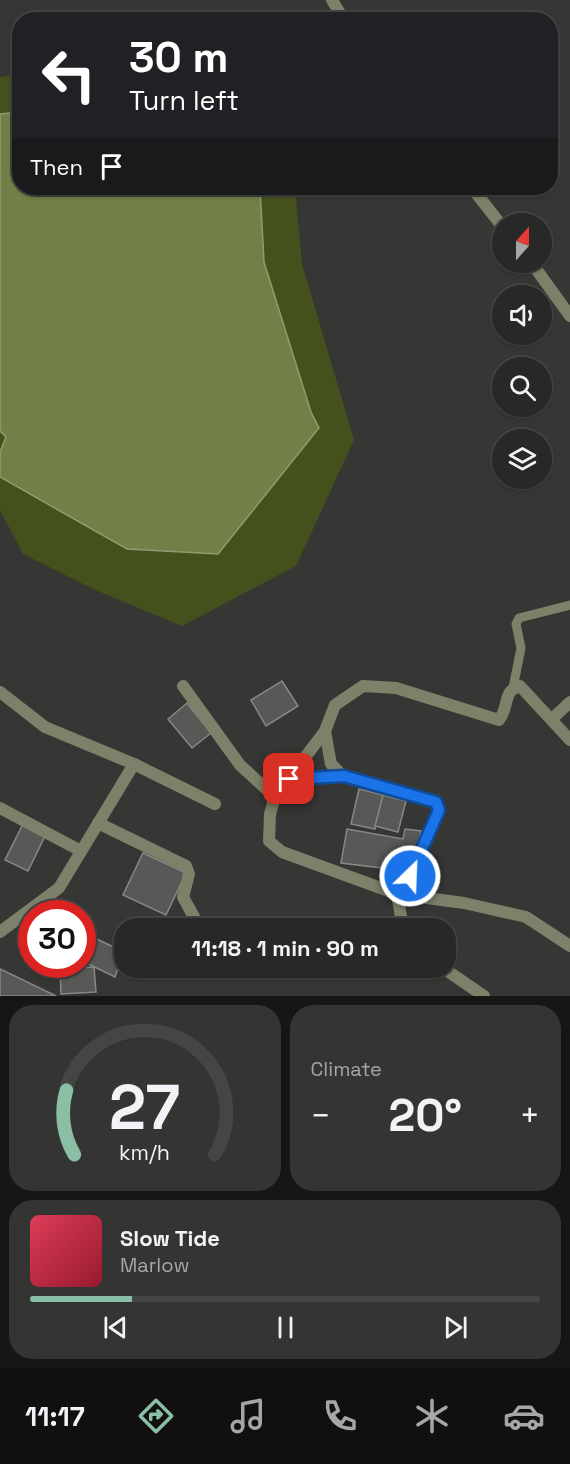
<!DOCTYPE html>
<html lang="en">
<head>
<meta charset="utf-8">
<style>
	:root { --surface:#282927; --page:#343533; --text:#f1f3f6; --muted:#a5a6a7; --line:#444544; --accent:#8abfa5 }
	body { margin:0; font-family:"Space Grotesk",sans-serif; background:var(--page); color:var(--text); height:100vh; display:flex; flex-direction:column; font-size:22px; white-space:nowrap }
	* { box-sizing:border-box; margin:0 }
	p { font-size:20px; color:var(--muted) }
	.icon { flex:none; width:33px; height:33px; fill:none; stroke:currentColor; stroke-width:2; stroke-linecap:round; stroke-linejoin:round }
	.map { position:relative; height:996px; overflow:hidden }
	.sheet { display:flex; flex-direction:column; gap:9px; padding:9px; background:#161715; flex:1 }
	.sheet>* { flex:none }
	.hud { position:absolute; left:12px; top:12px; width:546px; height:183px; border-radius:24px; box-shadow:0 2px 4px #0004,0 0 0 2px var(--line); background:#202124; color:#fff; overflow:hidden }
	.needle { width:39px; rotate:21deg }
	.fabs { position:absolute; left:492px; top:213px; display:grid; gap:12px }
	.fabs a { display:grid; place-items:center; width:60px; height:60px; border-radius:50%; background:var(--surface); box-shadow:0 2px 4px #0004,0 0 0 2px var(--line); font-size:30px }
	.speed { position:absolute; left:18px; top:900px; display:flex; gap:12px; font-size:30px; font-weight:700; text-align:center }
	.speed>* { display:grid; place-content:center; width:78px; height:78px; border-radius:50%; background:var(--surface); box-shadow:0 2px 4px #0004,0 0 0 2px var(--line); line-height:1 }
	.speed .limit { border:9px solid #d22; background:#fff; color:#111 }
	.pin { position:absolute; display:grid; place-items:center; width:51px; height:51px; color:#fff; margin:-26px; border-radius:12px; box-shadow:0 3px 9px #0006 }
	.me { position:absolute; width:66px; margin:-33px; rotate:24deg; stroke-linejoin:round; filter:drop-shadow(0 0 4px #0008) }
	.turn { display:flex; align-items:center; gap:21px; height:126px; padding:0 18px; font-size:27px }
	.turn .icon { width:78px; height:78px; stroke-width:2.5 }
	.turn b { display:block; font-size:42px; line-height:51px }
	.then { display:flex; align-items:center; height:57px; padding:0 18px; background:#0003; gap:12px; font-size:22px }
	.big { font-size:45px; font-weight:700; line-height:1.1 }
	.sheet .tile { flex:1; display:flex; flex-direction:column; justify-content:center; gap:9px; min-width:0; padding:0 21px; border-radius:24px; background:var(--page) }
	.sheet .dial { align-items:center; gap:0 }
	.dial svg { height:156px; overflow:visible; fill:none; stroke:var(--line); stroke-width:7; stroke-linecap:round; text-anchor:middle }
	.dial text { fill:var(--text); stroke:none }
	.song { display:flex; align-items:center; gap:18px }
	.cover { width:72px; height:72px; border-radius:9px; background:linear-gradient(135deg,hsl(350 70% 55%),hsl(350 70% 35%)) }
	.played { height:6px; border-radius:3px; background:linear-gradient(90deg,var(--accent) 20%,var(--line) 20%) }
	.keys { display:flex; justify-content:space-around; direction:ltr }
	.heat { display:flex; justify-content:space-between; align-items:center; font-size:33px; direction:ltr }
	.sheet .tiles { flex:1; display:grid; gap:9px; grid-template-columns:1fr 1fr }
	.tile:last-child { grid-column:span 2 }
	.trip { position:absolute; left:114px; top:918px; width:342px; height:60px; border-radius:24px; background:var(--surface); box-shadow:0 2px 4px #0004,0 0 0 2px var(--line); font-weight:700; line-height:60px; text-align:center }
	.tabs { display:flex; height:96px; justify-content:space-around; align-items:center; background:#101010; color:var(--muted) }
	.tabs .icon { width:42px; height:42px }
	.tabs .current { color:var(--accent) }
	.tabs b { font-size:27px; color:var(--text) }
	.map>svg:first-child { display:block }
	.green { fill:#45511c }
	.water { fill:#718046; stroke:#919b72; stroke-width:1.5 }
	.building { fill:#585956; stroke:#878885; stroke-width:1.5 }
	.lines { fill:none; stroke-linecap:round; stroke-linejoin:round }
	.service { stroke:#7b8269; stroke-width:9 }
	.minor { stroke:#7b8269; stroke-width:12 }
	.route-casing { stroke:#114b97; stroke-width:15 }
	.route { stroke:#1a73e8; stroke-width:10 }
</style>
</head>
<body>
<div class="map">
<svg width="570" height="996" viewBox="0 0 570 996">
	<rect width="100%" height="100%" fill="#363734"/>
	<path class="green" d="M19,74L20,188H295L302,264L354,440L296,566L182,626L93,589L23,554L0,510V77Z"/>
	<path class="water" d="M19,112L20,188H260L264,262L311,412L319,428L218,554L127,549L0,477V452L6,437L0,431V114Z"/>
	<g class="building">
		<path d="M282,681L298,706L266,726L251,700Z"/>
		<path d="M187,703L211,733L192,748L168,719Z"/>
		<path d="M359,789L383,795L375,829L351,824Z"/>
		<path d="M383,795L406,801L398,832L375,826Z"/>
		<path d="M23,824L45,836L28,871L5,860Z"/>
		<path d="M347,829L403,839L405,829L421,831L415,857L401,854L398,870L341,863Z"/>
		<path d="M143,853L186,873L166,915L123,895Z"/>
		<path d="M82,932L124,952L115,977L82,961Z"/>
		<path d="M94,967L96,992L61,994L60,969Z"/>
		<path d="M0,969L56,996H0Z"/>
	</g>
	<g class="lines">
		<path class="service" d="M513,688L521,648L516,624L519,618L570,605"/>
		<g class="minor">
			<path d="M332,0L344,20"/>
			<path d="M472,188L502,226"/>
			<path d="M531,262L570,316"/>
			<path d="M183,686L240,765L275,797"/>
			<path d="M0,692L45,727L134,764L215,804"/>
			<path d="M552,719L570,702"/>
			<path d="M325,731L331,764L343,776L436,802L439,810L410,876L397,894L464,903L526,917L570,946"/>
			<path d="M289,779L343,776"/>
			<path d="M0,808L81,851"/>
			<path d="M98,823L186,866L189,874L183,897L200,928"/>
			<path d="M403,928L397,894L282,852L269,841L270,814L275,797L325,731L335,705L363,686L396,688L499,720C510,706 502,691 520,686L570,740"/>
			<path d="M0,932L59,888L134,764"/>
			<path d="M273,968L290,970L310,968"/>
			<path d="M443,968L484,996"/>
		</g>
	</g>
	<g class="lines">
		<g class="route-casing">
			<path id="route" d="M289,779L344,776L436,802L439,810L410,876"/>
		</g>
		<use href="#route" class="route"/>
	</g>
</svg>
<div class="fabs">
<a><svg class="needle" viewBox="-14 -14 28 28"><path d="M0-13l5 13h-10z" fill="#e53935"/><path d="M0 13l5-13h-10z" fill="#a5a6a7"/></svg></a>
<a><svg class="icon" aria-label="sound" viewBox="0 0 24 24"><path d="M4 9h4l5-4v14l-5-4H4zM17 9q2 3 0 6"/></svg></a>
<a><svg class="icon" aria-label="search" viewBox="0 0 24 24"><circle cx="10" cy="10" r="6"/><path d="M15 15l6 6"/></svg></a>
<a><svg class="icon" aria-label="layers" viewBox="0 0 24 24"><path d="M12 4l9 5-9 5-9-5zM3 14l9 5 9-5"/></svg></a>
</div>
<div class="speed"><div class="limit">30</div></div>
<div class="pin" style="left:289px;top:779px;background:#d93025"><svg class="icon" aria-label="arrive" viewBox="0 0 24 24"><path d="M6 21V4h12l-3 4 3 4H6"/></svg></div>
<svg class="me" style="left:410px;top:876px" viewBox="-20 -20 40 40"><circle r="17" fill="#1a73e8" stroke="#fff" stroke-width="3"/><path d="M0-11L8 9 0 5-8 9z" fill="#fff"/></svg>
<div class="trip">11:18 · 1 min · 90 m</div>
<div class="hud">
<div class="turn"><svg class="icon" aria-label="left" viewBox="0 0 24 24"><path d="M17 20v-9H6M10 6l-5 5 5 5"/></svg><div><b>30 m</b>Turn left</div></div>
<div class="then">Then<svg class="icon" aria-label="arrive" viewBox="0 0 24 24"><path d="M6 21V4h12l-3 4 3 4H6"/></svg></div>
</div>
</div>
<section class="sheet">
<div class="tiles">
<div class="tile dial"><svg viewBox="0 0 100 80">
<path d="M14 69A42 42 0 1 1 86 69"/>
<path d="M14 69A42 42 0 0 1 10 36" stroke="#8abfa5"/>
<text x="50" y="56" font-size="32" font-weight="700">27</text>
<text x="50" y="72" font-size="11">km/h</text>
</svg></div>
<div class="tile"><p>Climate</p>
<div class="heat"><a>−</a><b class="big">20°</b><a>+</a></div>
</div>
<div class="tile">
<div class="song"><i class="cover"></i><div><b>Slow Tide</b><p>Marlow</p></div></div>
<div class="played"></div>
<div class="keys"><svg class="icon" aria-label="previous" viewBox="0 0 24 24"><path d="M18 5L8 12l10 7zM5 5v14"/></svg><svg class="icon" aria-label="pause" viewBox="0 0 24 24"><path d="M8 5v14M16 5v14"/></svg><svg class="icon" aria-label="next" viewBox="0 0 24 24"><path d="M6 5l10 7-10 7zM19 5v14"/></svg></div>
</div>
</div>
</section>
<nav class="tabs">
<b>11:17</b>
<svg class="icon current" aria-label="directions" viewBox="0 0 24 24"><path d="M12 3l9 9-9 9-9-9zM9 14v-3h6M13 9l2 2-2 2"/></svg>
<svg class="icon" aria-label="music" viewBox="0 0 24 24"><path d="M9 18V5l10-2v13"/><circle cx="6" cy="18" r="3"/><circle cx="16" cy="16" r="3"/></svg>
<svg class="icon" aria-label="phone" viewBox="0 0 24 24"><path d="M5 4h4l2 5-3 2q2 4 5 5l2-3 5 2v4C11 20 4 13 5 4z"/></svg>
<svg class="icon" aria-label="climate" viewBox="0 0 24 24"><path d="M12 3v18M4 7l16 10M4 17L20 7"/></svg>
<svg class="icon" aria-label="car" viewBox="0 0 24 24"><path d="M5 17H2v-5l4-1 3-4h7l3 4 3 1v5h-3M9 17h6M6 11h13"/><circle cx="7" cy="17" r="2"/><circle cx="17" cy="17" r="2"/></svg>
</nav>
</body>
</html>
